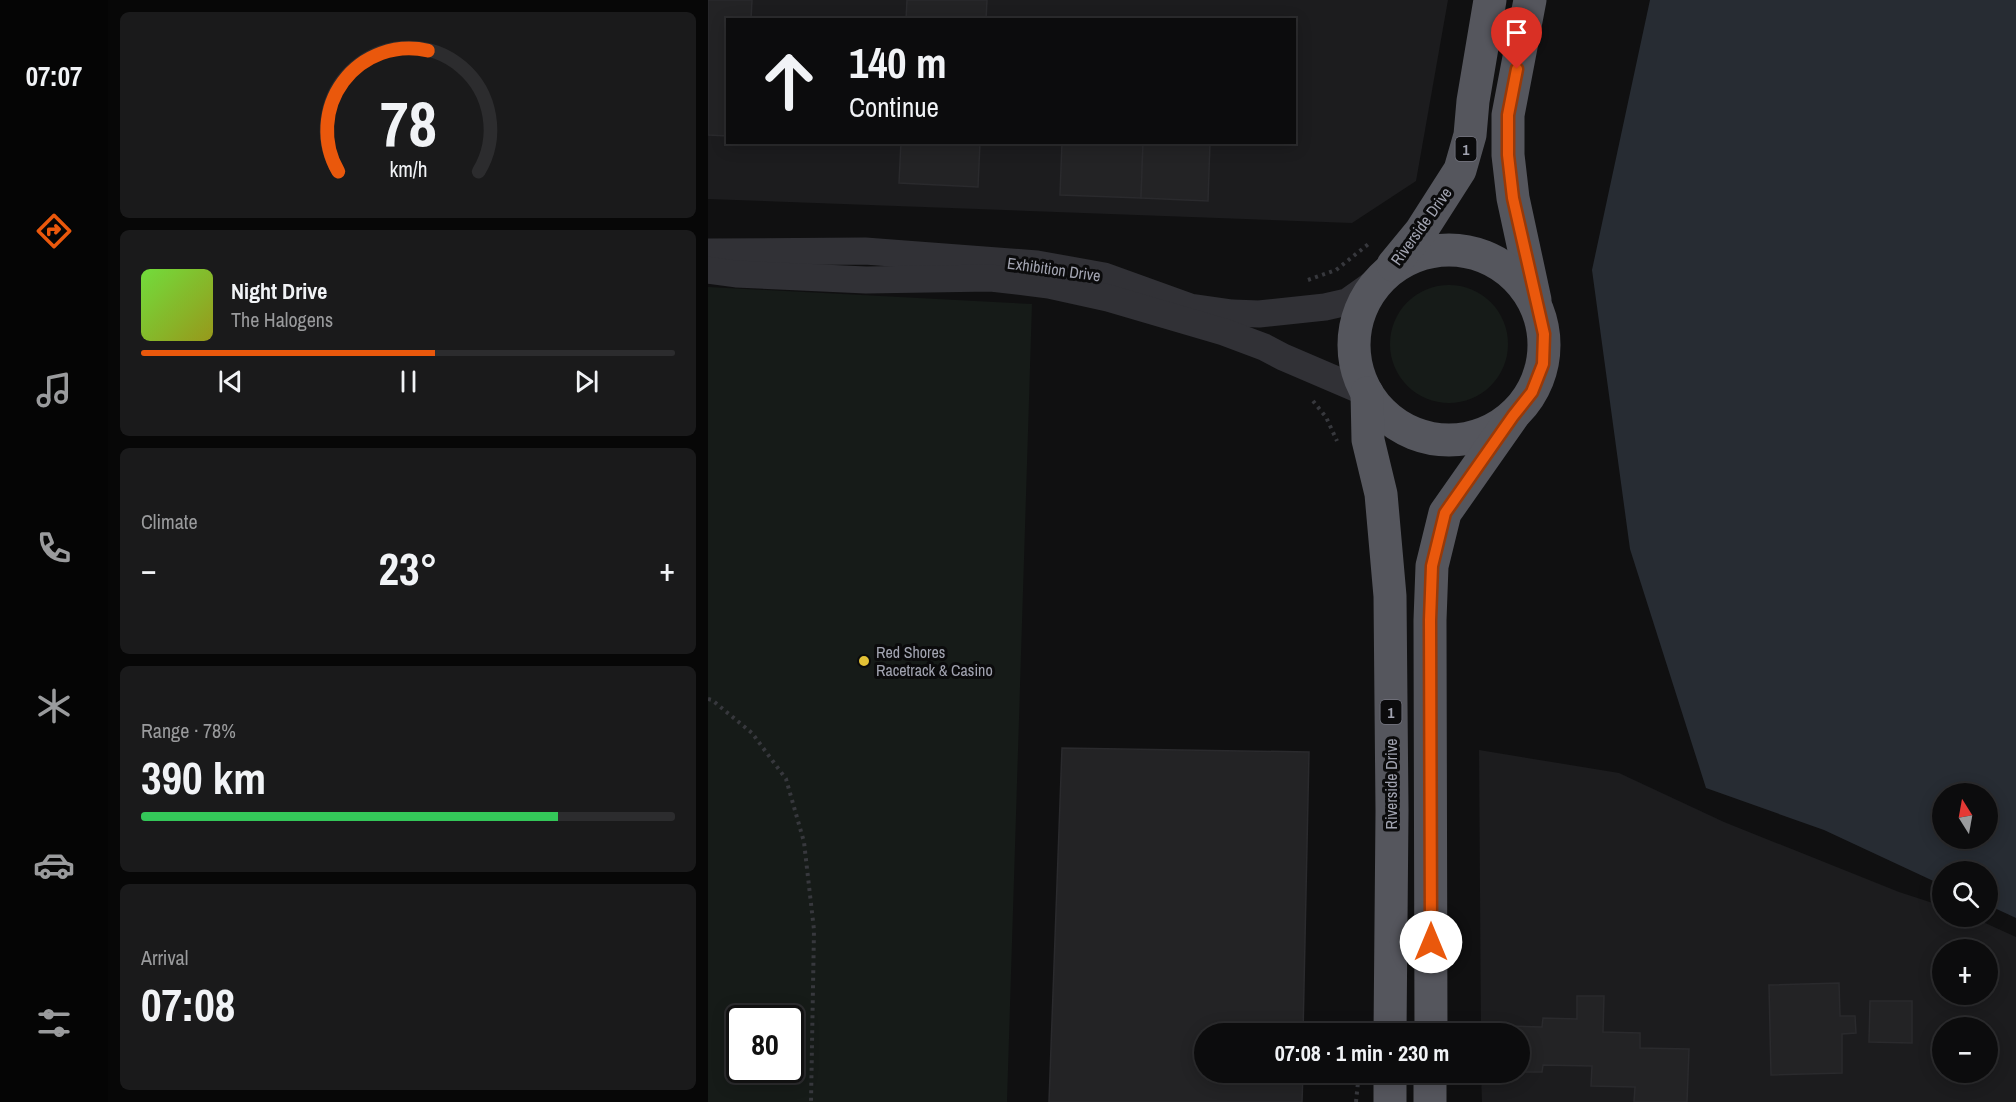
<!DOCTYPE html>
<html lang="en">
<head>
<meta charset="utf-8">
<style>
	:root { --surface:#0c0c0d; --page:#1a1a1b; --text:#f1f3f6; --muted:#9a9b9d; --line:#2c2c2e; --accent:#ea580c }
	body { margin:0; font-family:"Archivo Narrow",sans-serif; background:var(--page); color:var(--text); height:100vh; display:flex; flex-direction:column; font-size:22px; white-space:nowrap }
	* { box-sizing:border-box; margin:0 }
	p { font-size:20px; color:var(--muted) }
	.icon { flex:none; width:33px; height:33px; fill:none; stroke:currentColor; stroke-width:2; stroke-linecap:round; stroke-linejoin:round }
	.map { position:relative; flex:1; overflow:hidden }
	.sheet { display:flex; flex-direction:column; gap:12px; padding:12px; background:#070707; width:600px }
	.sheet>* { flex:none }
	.hud { position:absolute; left:18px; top:18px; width:570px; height:126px; border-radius:0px; box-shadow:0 3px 15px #0003,0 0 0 2px var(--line); background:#0c0c0d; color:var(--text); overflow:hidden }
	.needle { width:39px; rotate:349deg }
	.controls { position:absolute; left:1224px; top:783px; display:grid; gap:12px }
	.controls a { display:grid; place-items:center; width:66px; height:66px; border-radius:50%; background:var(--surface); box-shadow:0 3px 15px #0003,0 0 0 2px var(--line); font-size:30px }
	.speed { position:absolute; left:18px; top:1005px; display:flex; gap:12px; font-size:30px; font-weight:700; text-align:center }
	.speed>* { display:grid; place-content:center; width:78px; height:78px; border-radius:50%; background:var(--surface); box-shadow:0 3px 15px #0003,0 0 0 2px var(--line); line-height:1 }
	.speed .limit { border:3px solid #111; border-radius:9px; background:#fff; color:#111 }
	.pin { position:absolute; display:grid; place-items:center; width:51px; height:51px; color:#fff; margin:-62px -26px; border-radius:50% 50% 50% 0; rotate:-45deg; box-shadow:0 0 6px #0007 }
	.pin .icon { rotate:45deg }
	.me { position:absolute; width:66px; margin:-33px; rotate:0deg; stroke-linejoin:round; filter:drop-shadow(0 0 4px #0008) }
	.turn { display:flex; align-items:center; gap:21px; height:126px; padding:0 24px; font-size:27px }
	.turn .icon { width:78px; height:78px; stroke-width:2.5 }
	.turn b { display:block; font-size:42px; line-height:51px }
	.big { font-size:45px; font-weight:700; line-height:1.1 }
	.sheet .card { flex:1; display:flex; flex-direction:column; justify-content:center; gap:9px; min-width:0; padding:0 21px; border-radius:9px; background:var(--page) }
	.sheet .dial { align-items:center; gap:0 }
	.dial svg { height:156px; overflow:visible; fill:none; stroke:var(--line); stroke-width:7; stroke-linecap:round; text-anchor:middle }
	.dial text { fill:var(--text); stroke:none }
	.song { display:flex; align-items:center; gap:18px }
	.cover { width:72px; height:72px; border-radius:9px; background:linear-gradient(135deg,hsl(100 70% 55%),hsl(60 70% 35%)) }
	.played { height:6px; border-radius:3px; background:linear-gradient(90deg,var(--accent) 55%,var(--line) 55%) }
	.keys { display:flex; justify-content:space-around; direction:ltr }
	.heat { display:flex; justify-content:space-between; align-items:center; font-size:33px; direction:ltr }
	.charge { height:9px; border-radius:4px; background:linear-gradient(90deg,#34c759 78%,var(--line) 0) }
	.trip { position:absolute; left:486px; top:1023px; width:336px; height:60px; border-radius:30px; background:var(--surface); box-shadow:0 3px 15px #0003,0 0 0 2px var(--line); font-weight:700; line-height:60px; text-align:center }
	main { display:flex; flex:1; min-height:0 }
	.tabs { display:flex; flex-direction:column; width:108px; justify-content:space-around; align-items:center; background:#050505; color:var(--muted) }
	.tabs .icon { width:42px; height:42px }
	.tabs .selected { color:var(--accent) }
	.tabs b { font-size:27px; color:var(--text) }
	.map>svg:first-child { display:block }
	.built { fill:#1c1c1e; fill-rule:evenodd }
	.green { fill:#161b18; fill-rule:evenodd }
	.water { fill:#272c33; fill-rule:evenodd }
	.building { fill:#232325; stroke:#2a2a2d; stroke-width:1.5 }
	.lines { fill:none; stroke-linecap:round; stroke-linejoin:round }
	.path { stroke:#37383d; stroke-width:4; stroke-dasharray:3 4.5; stroke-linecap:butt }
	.tertiary { stroke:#313136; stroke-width:27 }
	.trunk { stroke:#55565d; stroke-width:33 }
	.route-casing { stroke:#983908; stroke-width:15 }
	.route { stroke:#ea580c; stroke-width:10 }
	.poi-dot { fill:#e3c236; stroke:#0b0b0c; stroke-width:2 }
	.labels { text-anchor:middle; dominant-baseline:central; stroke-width:6; stroke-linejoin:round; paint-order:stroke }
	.shield { fill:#0b0b0c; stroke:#757680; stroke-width:1.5 }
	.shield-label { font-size:15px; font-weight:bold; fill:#a2a4b1 }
	.street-label { font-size:16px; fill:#a2a4b1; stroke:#0b0b0c }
	.poi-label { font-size:16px; fill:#a2a4b1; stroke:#0b0b0c; text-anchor:start }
</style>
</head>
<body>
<main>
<nav class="tabs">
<b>07:07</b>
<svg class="icon selected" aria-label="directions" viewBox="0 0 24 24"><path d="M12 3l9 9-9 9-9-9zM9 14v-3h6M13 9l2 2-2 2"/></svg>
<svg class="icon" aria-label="music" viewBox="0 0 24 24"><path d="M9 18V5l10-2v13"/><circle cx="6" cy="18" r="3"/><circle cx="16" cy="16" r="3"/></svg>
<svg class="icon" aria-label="phone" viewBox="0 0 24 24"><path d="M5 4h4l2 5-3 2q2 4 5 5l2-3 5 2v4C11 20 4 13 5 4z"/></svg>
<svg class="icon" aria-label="climate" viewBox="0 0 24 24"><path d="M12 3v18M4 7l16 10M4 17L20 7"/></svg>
<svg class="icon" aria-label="car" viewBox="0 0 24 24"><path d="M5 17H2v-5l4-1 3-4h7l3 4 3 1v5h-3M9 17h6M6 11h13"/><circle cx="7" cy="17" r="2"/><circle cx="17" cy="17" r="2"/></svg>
<svg class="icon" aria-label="filters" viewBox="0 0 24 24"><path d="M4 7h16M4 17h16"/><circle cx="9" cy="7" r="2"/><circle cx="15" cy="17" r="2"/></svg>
</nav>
<section class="sheet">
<div class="card dial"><svg viewBox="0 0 100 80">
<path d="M14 69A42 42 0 1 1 86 69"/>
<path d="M14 69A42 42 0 0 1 60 7" stroke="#ea580c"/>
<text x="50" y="56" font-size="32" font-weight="700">78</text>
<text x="50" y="72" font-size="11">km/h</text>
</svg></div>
<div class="card">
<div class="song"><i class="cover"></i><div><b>Night Drive</b><p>The Halogens</p></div></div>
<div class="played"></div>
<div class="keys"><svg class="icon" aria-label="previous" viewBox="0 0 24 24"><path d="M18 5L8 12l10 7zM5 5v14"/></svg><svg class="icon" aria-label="pause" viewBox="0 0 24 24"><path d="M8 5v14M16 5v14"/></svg><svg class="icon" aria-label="next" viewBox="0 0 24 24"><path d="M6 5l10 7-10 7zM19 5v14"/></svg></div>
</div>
<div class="card"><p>Climate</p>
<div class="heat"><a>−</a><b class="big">23°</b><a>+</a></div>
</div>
<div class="card"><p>Range · 78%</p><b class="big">390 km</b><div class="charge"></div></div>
<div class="card"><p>Arrival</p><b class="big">07:08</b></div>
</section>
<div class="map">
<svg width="1308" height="1102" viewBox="0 0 1308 1102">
	<rect width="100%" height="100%" fill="#101011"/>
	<g class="built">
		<path d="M0,0H740L708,181L644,223L0,199ZM20,20H586V142H20Z"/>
		<path d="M771,750L911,773L1016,822L1191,892L1234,906V916L1264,917L1308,937V1102H774L773,1073L812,1072V1034L773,1033ZM1234,950H1280V994H1234ZM1234,1028H1280V1072H1234Z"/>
	</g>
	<g class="green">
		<circle cx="741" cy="344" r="59"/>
		<path d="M0,287L324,304L299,1102H0ZM32,1018H82V1070H32Z"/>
	</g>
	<path class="water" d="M942,0H1308V918L1280,905V872H1234V885L1116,830L998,788L922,549L884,270ZM1234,794H1280V838H1234Z"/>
	<g class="building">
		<path d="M0,0H44L43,20H20V136L0,135Z"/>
		<path d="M199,0H279L278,20H198Z"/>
		<path d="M193,142H272L270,187L191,183Z"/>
		<path d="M354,142H435L433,198L352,195Z"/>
		<path d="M435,142H502L500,201L433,198Z"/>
		<path d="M354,748L601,752L595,1034H496V1072H595L594,1102H341Z"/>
		<path d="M1131,983L1132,1016H1147L1148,1033L1134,1034V1073L1063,1075L1061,985Z"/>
		<path d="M869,996H896L895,1032L932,1033V1048L981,1049L979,1102H926L927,1087L883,1086L884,1066L835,1065L834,1072H812V1034H803L804,1026L834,1027L835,1018L869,1019Z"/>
		<path d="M1162,1001H1204V1043L1161,1042Z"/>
	</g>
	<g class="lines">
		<g class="path">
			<path d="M600,280L628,270L663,242"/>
			<path d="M605,401L618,417L629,441"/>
			<path d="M0,699L4,700L44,733L78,779L96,842L106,930L103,1102"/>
			<path d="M648,1102L650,1082"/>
		</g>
		<g class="tertiary">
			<path d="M0,252L157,251L329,264L396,276L482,307L524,313L551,314L617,307L639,302L677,275"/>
			<path d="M0,270L28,274L158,280L283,278L341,285L400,298L516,332L556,347L575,357L659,393"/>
		</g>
		<g class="trunk">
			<path d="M822,0L800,115V155L805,198L827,300"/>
			<circle cx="741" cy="345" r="95"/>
			<path d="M685,265L713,231L752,170L762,135L765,101L782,0"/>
			<path d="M659,393L660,440L673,494L682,596L684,811L682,1034"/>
			<path d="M723,1034L722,620L724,566L737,513L805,416"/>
			<path d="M682,1102V1072"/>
			<path d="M722,1102V1072"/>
		</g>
	</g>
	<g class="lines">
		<g class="route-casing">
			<path id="route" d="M723,942L722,620L724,566L737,513L805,416L824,392L835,364L836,334L805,198L800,155V115L809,69"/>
		</g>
		<use href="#route" class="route"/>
	</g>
	<circle class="poi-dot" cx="156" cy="661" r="6"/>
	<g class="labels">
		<g class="shield">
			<rect x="747.5" y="137" width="21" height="24" rx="4.5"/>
			<rect x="672.5" y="700" width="21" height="24" rx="4.5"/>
		</g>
		<g class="shield-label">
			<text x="758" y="149">1</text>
			<text x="683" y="712">1</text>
		</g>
		<g class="street-label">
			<text transform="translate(713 226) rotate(-54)">Riverside Drive</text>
			<text transform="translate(346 269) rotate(8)">Exhibition Drive</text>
			<text transform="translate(683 784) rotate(-90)">Riverside Drive</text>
		</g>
		<g class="poi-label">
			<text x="168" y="652">Red Shores<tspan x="168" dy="18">Racetrack &amp; Casino</tspan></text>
		</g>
	</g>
</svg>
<div class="controls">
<a><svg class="needle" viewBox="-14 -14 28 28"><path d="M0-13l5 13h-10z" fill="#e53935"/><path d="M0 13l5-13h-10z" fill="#9a9b9d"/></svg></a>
<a><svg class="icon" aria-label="search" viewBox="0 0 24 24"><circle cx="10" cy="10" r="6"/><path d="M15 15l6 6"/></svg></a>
<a>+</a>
<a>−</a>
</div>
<div class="speed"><div class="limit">80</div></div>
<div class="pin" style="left:809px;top:69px;background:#d93025"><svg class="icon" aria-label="arrive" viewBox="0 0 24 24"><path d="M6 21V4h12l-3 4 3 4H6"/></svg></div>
<svg class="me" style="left:723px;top:942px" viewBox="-20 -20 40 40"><circle r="19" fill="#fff"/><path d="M0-13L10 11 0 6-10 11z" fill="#ea580c"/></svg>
<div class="trip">07:08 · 1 min · 230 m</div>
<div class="hud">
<div class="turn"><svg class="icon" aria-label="ahead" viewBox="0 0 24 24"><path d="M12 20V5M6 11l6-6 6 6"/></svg><div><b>140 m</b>Continue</div></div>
</div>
</div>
</main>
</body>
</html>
